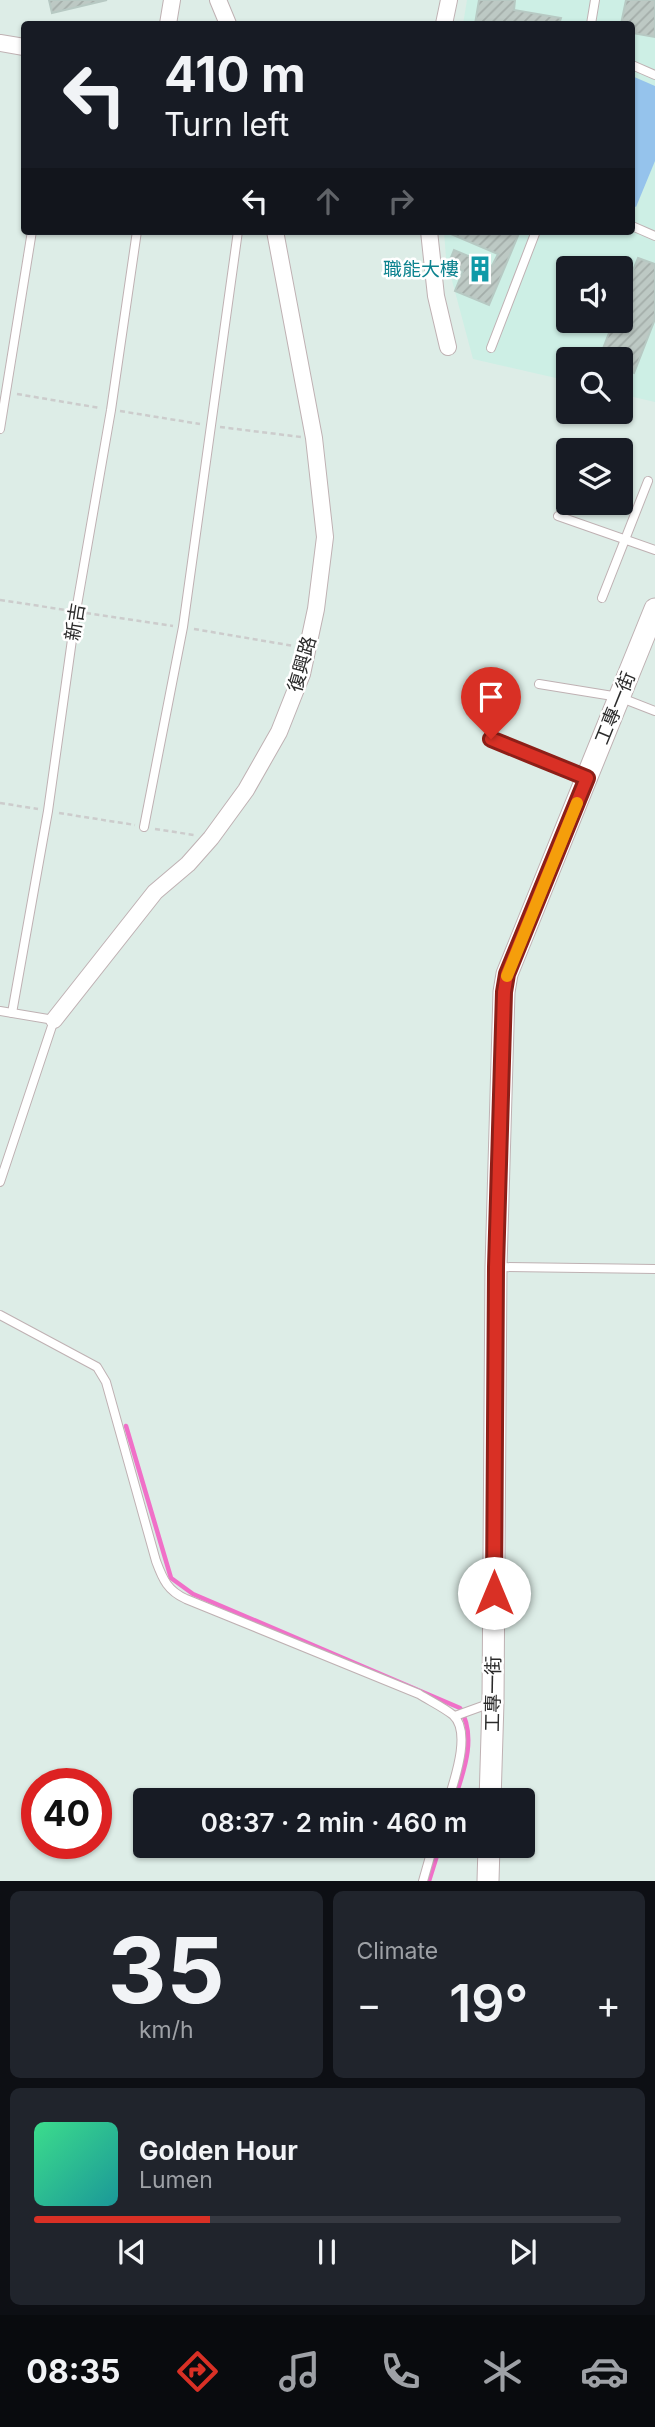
<!DOCTYPE html>
<html lang="en">
<head>
<meta charset="utf-8">
<style>
	:root { --surface:#171b24; --page:#20242c; --text:#f1f3f6; --muted:#9ea1a6; --line:#363941; --accent:#d93025 }
	body { margin:0; font-family:Inter,"Noto Sans TC",sans-serif; background:var(--page); color:var(--text); height:100vh; display:flex; flex-direction:column; font-size:26px; white-space:nowrap }
	* { box-sizing:border-box; margin:0 }
	p { font-size:23px; color:var(--muted) }
	.icon { flex:none; width:38px; height:38px; fill:none; stroke:currentColor; stroke-width:2; stroke-linecap:round; stroke-linejoin:round }
	.map { position:relative; height:1881px; overflow:hidden }
	.side { display:flex; flex-direction:column; gap:10px; padding:10px; background:#0d0f14; flex:1 }
	.side>* { flex:none }
	.top-card { position:absolute; left:21px; top:21px; width:614px; height:214px; border-radius:7px; box-shadow:0 2px 5px #0004; background:#171b24; color:var(--text); overflow:hidden }
	.tools { position:absolute; left:556px; top:256px; display:grid; gap:14px }
	.tools a { display:grid; place-items:center; width:77px; height:77px; border-radius:7px; background:var(--surface); box-shadow:0 2px 5px #0004; font-size:35px }
	.speed { position:absolute; left:21px; top:1768px; display:flex; gap:14px; font-size:35px; font-weight:700; text-align:center }
	.speed>* { display:grid; place-content:center; width:91px; height:91px; border-radius:50%; background:var(--surface); box-shadow:0 2px 5px #0004; line-height:1 }
	.speed .limit { border:10px solid #d22; background:#fff; color:#111 }
	.pin { position:absolute; display:grid; place-items:center; width:60px; height:60px; color:#fff; margin:-72px -30px; border-radius:50% 50% 50% 0; rotate:-45deg; box-shadow:0 0 7px #0007 }
	.pin .icon { rotate:45deg }
	.me { position:absolute; width:77px; margin:-38px; rotate:0deg; stroke-linejoin:round; filter:drop-shadow(0 0 5px #0008) }
	.turn { display:flex; align-items:center; gap:24px; height:147px; padding:0 28px; font-size:32px }
	.turn .icon { width:91px; height:91px; stroke-width:2.5 }
	.turn b { display:block; font-size:49px; line-height:60px }
	.lanes { display:flex; align-items:center; height:66px; padding:0 28px; background:#0003; justify-content:center; gap:35px; direction:ltr }
	.lanes .off { opacity:.35 }
	.big { font-size:52px; font-weight:600; line-height:1.1 }
	.side .tile { flex:1; display:flex; flex-direction:column; justify-content:center; gap:10px; min-width:0; padding:0 24px; border-radius:10px; background:var(--page) }
	.side .dial { align-items:center; gap:0 }
	.dial b { font-size:91px; line-height:1 }
	.song { display:flex; align-items:center; gap:21px }
	.cover { width:84px; height:84px; border-radius:10px; background:linear-gradient(135deg,hsl(150 70% 55%),hsl(180 70% 35%)) }
	.played { height:7px; border-radius:4px; background:linear-gradient(90deg,var(--accent) 30%,var(--line) 30%) }
	.keys { display:flex; justify-content:space-around; direction:ltr }
	.heat { display:flex; justify-content:space-between; align-items:center; font-size:38px; direction:ltr }
	.side .tiles { flex:1; display:grid; gap:10px; grid-template-columns:1fr 1fr }
	.tile:last-child { grid-column:span 2 }
	.trip { position:absolute; left:133px; top:1788px; width:402px; height:70px; border-radius:7px; background:var(--surface); box-shadow:0 2px 5px #0004; font-weight:600; line-height:70px; text-align:center }
	.tabs { display:flex; height:112px; justify-content:space-around; align-items:center; background:#090b0e; color:var(--muted) }
	.tabs .icon { width:49px; height:49px }
	.tabs .on { color:var(--accent) }
	.tabs b { font-size:32px; color:var(--text) }
	.map>svg:first-child { display:block }
	.education { fill:#cdefe5; fill-rule:evenodd }
	.pitch { fill:#95c3ec }
	.lines { fill:none; stroke-linecap:round; stroke-linejoin:round }
	.stream { stroke:#f070c8; stroke-width:4.5 }
	.building { fill:url(#building-hatch); stroke:#b7c9c3; stroke-width:2 }
	.lane-casing { stroke:#bfb1b3; stroke-width:10 }
	.street-casing { stroke:#bfb1b3; stroke-width:18 }
	.secondary-casing { stroke:#bfb1b3; stroke-width:23 }
	.path { stroke:#ccc; stroke-width:2.5; stroke-dasharray:5 3.5; stroke-linecap:butt }
	.lane { stroke:#fff; stroke-width:8 }
	.street { stroke:#fff; stroke-width:16 }
	.secondary { stroke:#fff; stroke-width:21 }
	.route-casing { stroke:#8d1f18; stroke-width:18 }
	.route { stroke:#d93025; stroke-width:12 }
	.slow { stroke:#f59e0b; stroke-width:12 }
	.labels { text-anchor:middle; dominant-baseline:central; stroke-width:5; stroke-linejoin:round; paint-order:stroke }
	.culture-label { font-size:19px; fill:#0d838f; stroke:#fff; text-anchor:end }
	.street-label { font-size:19px; fill:#2b2b2b; stroke:#fff }
</style>
</head>
<body>
<div class="map">
<svg width="655" height="1881" viewBox="0 0 655 1881">
	<defs>
		<pattern id="building-hatch" width="6" height="6" patternUnits="userSpaceOnUse" patternTransform="scale(1.75)"><rect width="6" height="6" fill="#bdc9c4"/><path d="M-1 1l2-2M0 6l6-6M5 7l2-2" fill="none" stroke="#a3ada9"/></pattern>
	</defs>
	<rect width="100%" height="100%" fill="#ddede7"/>
	<path class="education" d="M467,0H655V402L621,394V359H569V381L473,359L446,258L444,231H632V24H463ZM569,268H621V320H569Z"/>
	<path class="pitch" d="M632,76L655,86V161L636,207L632,205Z"/>
	<g class="lines">
		<g class="stream">
			<path d="M126,1426L171,1578L193,1594L460,1708C477,1737 464,1771 454,1801"/>
			<path d="M429,1881L440,1846"/>
		</g>
	</g>
	<g class="building">
		<path d="M49,0H107L52,13Z"/>
		<path d="M479,0H515L514,10L561,18L559,24H475Z"/>
		<path d="M626,0H655V37L632,33V24H621Z"/>
		<path d="M444,231H520L489,305L455,291L463,271L448,265L454,250L492,266L498,254Z"/>
		<path d="M638,258L655,264V319L634,373L621,368V359H599L614,320H621V300Z"/>
	</g>
	<g class="lines">
		<g class="lane-casing">
			<g id="lane">
				<path d="M591,24L595,0"/>
				<path d="M632,65L655,75"/>
				<path d="M632,226L655,236"/>
				<path d="M491,348L536,231"/>
				<path d="M0,429L32,231"/>
				<path d="M558,516L655,550"/>
				<path d="M602,598L648,481"/>
				<path d="M539,684L619,697L655,711"/>
				<path d="M491,739L584,777"/>
				<path d="M144,827L183,627L238,231"/>
				<path d="M0,1011L54,1020L0,1182"/>
				<path d="M12,1013L48,811L76,611L111,410L137,231"/>
				<path d="M499,1267L655,1269"/>
				<path d="M0,1315L97,1367L106,1382L156,1561C163,1580 168,1591 186,1599L419,1694C430,1701 443,1707 453,1715C472,1732 454,1781 448,1801"/>
				<path d="M455,1716L491,1703"/>
				<path d="M423,1881L433,1846"/>
			</g>
		</g>
		<g class="street-casing">
			<g id="street">
				<path d="M218,0L228,24"/>
				<path d="M168,24L172,0"/>
				<path d="M444,24L449,0"/>
				<path d="M0,43L24,47"/>
				<path d="M429,231L436,296L448,347"/>
				<path d="M54,1020L155,892L188,864L211,838L246,790L279,732L302,674L316,609L325,537L314,438L275,231"/>
			</g>
		</g>
		<g class="secondary-casing">
			<g id="secondary">
				<path d="M490,1801L493,1702L496,1267L504,992L507,974L655,609"/>
				<path d="M488,1881L489,1846"/>
			</g>
		</g>
		<g class="path">
			<path d="M17,394L100,408"/>
			<path d="M120,411L200,424"/>
			<path d="M220,427L301,437"/>
			<path d="M0,600L66,610"/>
			<path d="M86,613L173,626"/>
			<path d="M194,629L294,646"/>
			<path d="M0,803L38,809"/>
			<path d="M59,813L135,825"/>
			<path d="M155,829L194,835"/>
		</g>
		<use href="#lane" class="lane"/>
		<use href="#street" class="street"/>
		<use href="#secondary" class="secondary"/>
	</g>
	<g class="lines">
		<g class="route-casing">
			<path id="route" d="M491,739L587,778L507,974L504,992L496,1267L494,1593"/>
		</g>
		<use href="#route" class="route"/>
		<path class="slow" d="M507,976L577,803"/>
	</g>
	<defs>
		<g id="building-bare" transform="scale(2.1)"><path d="M-4-6H4V6H1V3H-1V6H-4ZM-2.5-4.3h1.7v1.8h-1.7ZM.8-4.3h1.7v1.8H.8ZM-2.5-1h1.7V.8h-1.7ZM.8-1h1.7V.8H.8Z" fill="#0f9aa8" stroke="#fff" stroke-width="2.5" paint-order="stroke"/></g>
	</defs>
	<g fill-rule="evenodd">
		<use href="#building-bare" x="480" y="269"/>
	</g>
	<g class="labels">
		<g class="culture-label">
			<text x="459" y="269">職能大樓</text>
		</g>
		<g class="street-label">
			<text transform="translate(75 622) rotate(-81)">新吉</text>
			<text transform="translate(302 664) rotate(-74)">復興路</text>
			<text transform="translate(615 708) rotate(-68)">工專一街</text>
			<text transform="translate(493 1694) rotate(-89)">工專一街</text>
		</g>
	</g>
</svg>
<div class="tools">
<a><svg class="icon" aria-label="sound" viewBox="0 0 24 24"><path d="M4 9h4l5-4v14l-5-4H4zM17 9q2 3 0 6"/></svg></a>
<a><svg class="icon" aria-label="search" viewBox="0 0 24 24"><circle cx="10" cy="10" r="6"/><path d="M15 15l6 6"/></svg></a>
<a><svg class="icon" aria-label="layers" viewBox="0 0 24 24"><path d="M12 4l9 5-9 5-9-5zM3 14l9 5 9-5"/></svg></a>
</div>
<div class="speed"><div class="limit">40</div></div>
<div class="pin" style="left:491px;top:739px;background:#d93025"><svg class="icon" aria-label="arrive" viewBox="0 0 24 24"><path d="M6 21V4h12l-3 4 3 4H6"/></svg></div>
<svg class="me" style="left:494px;top:1593px" viewBox="-20 -20 40 40"><circle r="19" fill="#fff"/><path d="M0-13L10 11 0 6-10 11z" fill="#d93025"/></svg>
<div class="trip">08:37 · 2 min · 460 m</div>
<div class="top-card">
<div class="turn"><svg class="icon" aria-label="left" viewBox="0 0 24 24"><path d="M17 20v-9H6M10 6l-5 5 5 5"/></svg><div><b>410 m</b>Turn left</div></div>
<div class="lanes"><svg class="icon" aria-label="left" viewBox="0 0 24 24"><path d="M17 20v-9H6M10 6l-5 5 5 5"/></svg><svg class="icon off" aria-label="ahead" viewBox="0 0 24 24"><path d="M12 20V5M6 11l6-6 6 6"/></svg><svg class="icon off" aria-label="right" viewBox="0 0 24 24"><path d="M7 20v-9h11M14 6l5 5-5 5"/></svg></div>
</div>
</div>
<section class="side">
<div class="tiles">
<div class="tile dial"><b>35</b><p>km/h</p></div>
<div class="tile"><p>Climate</p>
<div class="heat"><a>−</a><b class="big">19°</b><a>+</a></div>
</div>
<div class="tile">
<div class="song"><i class="cover"></i><div><b>Golden Hour</b><p>Lumen</p></div></div>
<div class="played"></div>
<div class="keys"><svg class="icon" aria-label="previous" viewBox="0 0 24 24"><path d="M18 5L8 12l10 7zM5 5v14"/></svg><svg class="icon" aria-label="pause" viewBox="0 0 24 24"><path d="M8 5v14M16 5v14"/></svg><svg class="icon" aria-label="next" viewBox="0 0 24 24"><path d="M6 5l10 7-10 7zM19 5v14"/></svg></div>
</div>
</div>
</section>
<nav class="tabs">
<b>08:35</b>
<svg class="icon on" aria-label="directions" viewBox="0 0 24 24"><path d="M12 3l9 9-9 9-9-9zM9 14v-3h6M13 9l2 2-2 2"/></svg>
<svg class="icon" aria-label="music" viewBox="0 0 24 24"><path d="M9 18V5l10-2v13"/><circle cx="6" cy="18" r="3"/><circle cx="16" cy="16" r="3"/></svg>
<svg class="icon" aria-label="phone" viewBox="0 0 24 24"><path d="M5 4h4l2 5-3 2q2 4 5 5l2-3 5 2v4C11 20 4 13 5 4z"/></svg>
<svg class="icon" aria-label="climate" viewBox="0 0 24 24"><path d="M12 3v18M4 7l16 10M4 17L20 7"/></svg>
<svg class="icon" aria-label="car" viewBox="0 0 24 24"><path d="M5 17H2v-5l4-1 3-4h7l3 4 3 1v5h-3M9 17h6M6 11h13"/><circle cx="7" cy="17" r="2"/><circle cx="17" cy="17" r="2"/></svg>
</nav>
</body>
</html>
